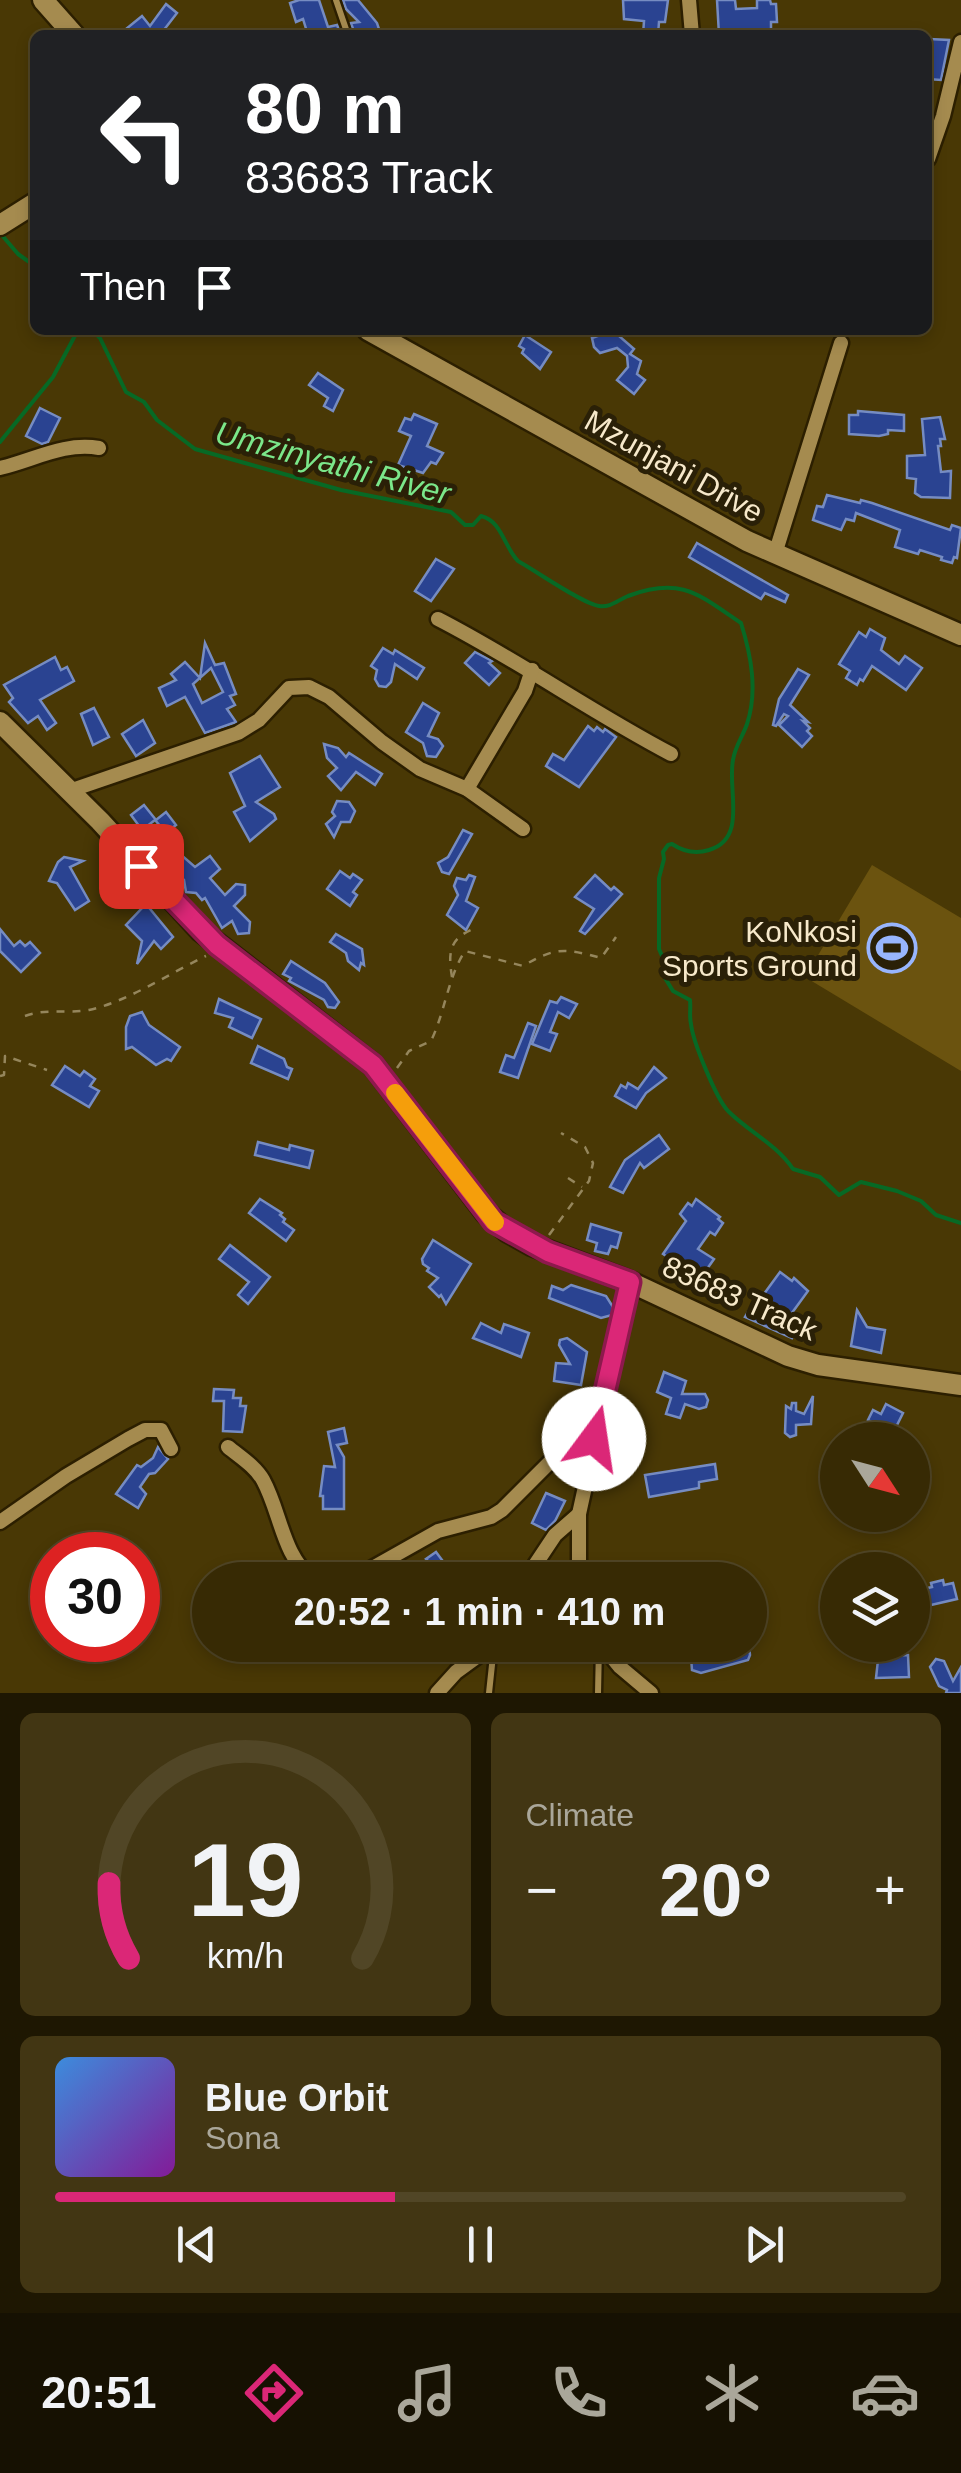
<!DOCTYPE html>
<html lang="en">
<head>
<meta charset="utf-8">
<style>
	:root { --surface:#372a04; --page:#423613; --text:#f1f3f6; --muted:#aaa79a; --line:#514626; --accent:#db2777 }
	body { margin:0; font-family:Arial,sans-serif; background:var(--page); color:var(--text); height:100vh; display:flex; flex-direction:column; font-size:38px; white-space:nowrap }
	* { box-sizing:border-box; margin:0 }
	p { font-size:32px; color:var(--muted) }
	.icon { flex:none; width:55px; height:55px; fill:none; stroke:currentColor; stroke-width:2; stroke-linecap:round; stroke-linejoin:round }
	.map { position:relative; height:1693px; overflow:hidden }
	.sheet { display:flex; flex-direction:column; gap:20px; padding:20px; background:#1e1702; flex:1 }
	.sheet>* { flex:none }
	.hud { position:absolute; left:30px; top:30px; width:902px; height:305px; border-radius:15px; box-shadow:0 5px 15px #0003,0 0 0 2px var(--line); background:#202124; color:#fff; overflow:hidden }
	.needle { width:65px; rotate:126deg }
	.controls { position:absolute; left:820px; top:1422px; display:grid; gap:20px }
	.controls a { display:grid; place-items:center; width:110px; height:110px; border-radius:50%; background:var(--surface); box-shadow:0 5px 15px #0003,0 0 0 2px var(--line); font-size:50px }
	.speed { position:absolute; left:30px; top:1532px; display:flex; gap:20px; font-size:50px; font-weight:700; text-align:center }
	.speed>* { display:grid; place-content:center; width:130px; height:130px; border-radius:50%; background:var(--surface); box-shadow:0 5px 15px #0003,0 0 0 2px var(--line); line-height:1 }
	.speed .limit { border:15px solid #d22; background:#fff; color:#111 }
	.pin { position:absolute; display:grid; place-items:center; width:85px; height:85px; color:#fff; margin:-42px; border-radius:20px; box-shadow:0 5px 15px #0006 }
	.me { position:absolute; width:110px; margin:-55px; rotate:14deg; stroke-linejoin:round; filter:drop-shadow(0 0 8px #0008) }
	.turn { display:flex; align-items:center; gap:35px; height:210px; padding:0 50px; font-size:45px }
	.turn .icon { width:130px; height:130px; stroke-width:2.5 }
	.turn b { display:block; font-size:70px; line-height:85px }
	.then { display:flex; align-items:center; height:95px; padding:0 50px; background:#0003; gap:20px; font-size:38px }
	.big { font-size:75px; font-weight:600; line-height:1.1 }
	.sheet .tile { flex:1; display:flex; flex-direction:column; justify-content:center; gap:15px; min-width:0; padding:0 35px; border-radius:15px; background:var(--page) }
	.sheet .dial { align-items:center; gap:0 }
	.dial svg { height:260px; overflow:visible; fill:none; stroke:var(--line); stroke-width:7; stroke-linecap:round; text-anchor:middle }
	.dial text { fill:var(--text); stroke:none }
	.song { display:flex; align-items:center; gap:30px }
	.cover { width:120px; height:120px; border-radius:15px; background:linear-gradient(135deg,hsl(210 70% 55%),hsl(290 70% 35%)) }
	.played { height:10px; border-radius:5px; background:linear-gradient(90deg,var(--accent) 40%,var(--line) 40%) }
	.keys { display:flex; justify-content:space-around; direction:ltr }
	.heat { display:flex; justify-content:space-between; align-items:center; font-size:55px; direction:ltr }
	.sheet .tiles { flex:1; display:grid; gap:20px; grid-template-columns:1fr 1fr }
	.tile:last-child { grid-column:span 2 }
	.trip { position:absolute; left:192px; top:1562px; width:575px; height:100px; border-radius:50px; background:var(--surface); box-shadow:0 5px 15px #0003,0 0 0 2px var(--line); font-weight:600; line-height:100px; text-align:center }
	.tabs { display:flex; height:160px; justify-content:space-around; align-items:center; background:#161102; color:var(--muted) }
	.tabs .icon { width:70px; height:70px }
	.tabs .active { color:var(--accent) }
	.tabs b { font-size:45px; color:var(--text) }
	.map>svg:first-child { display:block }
	.green { fill:#6b530f }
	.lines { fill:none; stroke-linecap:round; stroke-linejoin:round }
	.stream { stroke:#076925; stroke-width:4 }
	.building { fill:#2a4391; stroke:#768cc2; stroke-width:2.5; fill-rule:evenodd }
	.lane-casing { stroke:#2c1f00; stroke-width:11 }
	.street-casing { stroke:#2c1f00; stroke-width:19 }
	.secondary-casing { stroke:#2c1f00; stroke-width:25 }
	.path { stroke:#95865c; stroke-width:2.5; stroke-dasharray:8 8; stroke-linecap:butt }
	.lane { stroke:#a58b4f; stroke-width:6 }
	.street { stroke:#a58b4f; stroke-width:14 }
	.secondary { stroke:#a58b4f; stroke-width:20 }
	.route-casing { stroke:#8e194d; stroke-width:25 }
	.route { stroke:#db2777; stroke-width:18 }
	.slow { stroke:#f59e0b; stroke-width:18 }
	.labels { text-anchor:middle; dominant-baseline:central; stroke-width:10; stroke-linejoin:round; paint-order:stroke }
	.street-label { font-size:30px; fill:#f7e9cb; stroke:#2a2007 }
	.poi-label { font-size:30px; fill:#f7e9cb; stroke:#2a2007; text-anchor:end }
	.water-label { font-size:32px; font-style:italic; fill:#7be78a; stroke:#2a2007 }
</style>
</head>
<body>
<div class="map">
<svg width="961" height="1693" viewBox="0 0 961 1693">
	<rect width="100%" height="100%" fill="#493805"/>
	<path class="green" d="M872,865L961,918V1071L805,977Z"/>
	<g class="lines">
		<g class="stream">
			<path d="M0,233L18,254L35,266"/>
			<path d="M92,330L100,338L126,392L144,402L157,420L195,449L341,490L451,512L465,525H473L481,516C502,521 504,547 518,561C536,571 583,604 599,606C610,608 618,600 628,596C682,576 699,595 741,623C751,655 758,691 747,724C743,736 735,746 733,760C727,789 748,839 709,850C696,854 684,852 672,844L668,845L663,852L664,859L659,878V949L666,965L665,978L673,991L690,1000C691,1008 689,1016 691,1024C693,1042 716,1098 728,1111C749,1132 776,1144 793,1169L820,1177L839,1195L861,1182L897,1191L921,1201L936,1215L961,1223"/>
			<path d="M0,442L53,377L78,330"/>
		</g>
	</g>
	<g class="building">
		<path d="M299,0H319L328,27L337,25L341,35H308L303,19L296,22L290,3Z"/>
		<path d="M343,0H358L377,23L381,35H355L351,23L359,22L346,9Z"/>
		<path d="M623,0H668L665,22H659L658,35H643L644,21L624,19Z"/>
		<path d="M717,0H735L736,9L757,8V0H770L771,4H776L777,22H771V31L719,35Z"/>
		<path d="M166,4L177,13L160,35H130L126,29L142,16L150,26Z"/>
		<path d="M929,39L949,40L941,80L928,79Z"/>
		<path d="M614,330H619V336L634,349L630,354L641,361L637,374L645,380L634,394L617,380L628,367L627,356L617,348L600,353L594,347L592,338Z"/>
		<path d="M525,335L551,352L540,369L522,353L524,349L519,346Z"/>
		<path d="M318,373L343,390L333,411L324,406L328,398L309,385Z"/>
		<path d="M40,408L60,418L48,442L42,444L26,436Z"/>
		<path d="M858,411L904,415V431L888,430V434L879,436L849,434V415H858Z"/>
		<path d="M414,414L437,424L427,446L443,453L436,464L431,462L423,473L398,465L411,436L399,431L405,418L411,420Z"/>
		<path d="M940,417L945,439H940L941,446H938L941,472L951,471L950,498L921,497L915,493L916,479L907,478V456L925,455L922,419Z"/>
		<path d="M827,495L860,503L861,500L872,503L950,530L952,525L961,528L957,558L954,557L952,563L941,560L942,557L920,550L918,554L895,547L900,530L856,513L854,521L846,519L841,530L813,520L817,506L823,507Z"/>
		<path d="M697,543L788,595L785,602L765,593L761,599L689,557Z"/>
		<path d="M436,559L454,569L431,601L415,591Z"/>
		<path d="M870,629L885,638L881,650L899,664L905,656L922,668L906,690L872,666L863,681L860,679L857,685L846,678L850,671L839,664L859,632L866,637Z"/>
		<path d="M205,643L215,665L224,663L236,694L230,696L235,705L227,709L236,722L205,733L185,697L167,706L159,688L176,680L171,674L185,662L200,678ZM211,668L223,692L202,703L193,684Z"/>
		<path d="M383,648L393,654L395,650L424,668L417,679L395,664L391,682L386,687L379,686L375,679L377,670L371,666Z"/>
		<path d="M475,652L492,661L489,663L500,673L489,685L465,663Z"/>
		<path d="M55,657L61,670L67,667L74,681L40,700L56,723L47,730L38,716L28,723L9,702L13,698L4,685Z"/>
		<path d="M798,669L809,675L790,705L808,722L803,721L810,728L807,731L812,736L802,747L779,725L788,716L784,714L776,726L773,725L779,699Z"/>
		<path d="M423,703L439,713L428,736L438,739L443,746L436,757L427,756L423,743L406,732Z"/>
		<path d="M94,708L109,737L93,745L81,714Z"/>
		<path d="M143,720L155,743L136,756L122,734Z"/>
		<path d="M588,726L594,731L597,727L603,732L605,729L616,737L579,787L546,766L553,754L564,760Z"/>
		<path d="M324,744L338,748L346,757L349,753L382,774L375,785L356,772L341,790L328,776L337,768L327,758Z"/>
		<path d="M260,756L280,787L256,802L274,814L276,819L250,841L234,812L245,806L230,773Z"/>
		<path d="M337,801L349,802L355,811L350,822H341L334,837L326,824L335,816L332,812Z"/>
		<path d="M144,805L156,820L166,812L176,825L166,833L155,820L142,830L131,815Z"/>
		<path d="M463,830L472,834L449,874L442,872L438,863L448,857Z"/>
		<path d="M172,847L195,867L210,856L220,869L210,878L225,895L236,884L245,885V895L234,906L250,922L249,933L238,934L232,921L222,928L205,898L202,900L196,893L186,892L184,880L161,859Z"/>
		<path d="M64,857L83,861L70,867L89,901L75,910L57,883L49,881L58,862Z"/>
		<path d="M340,871L350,878L353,874L362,880L353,892L357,895L350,906L327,889Z"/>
		<path d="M469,875L475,877L466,901L478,908L466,930L447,915L458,895L454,886L457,878L466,880Z"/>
		<path d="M595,875L611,890L614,887L622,894L585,934L580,931L594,909L575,897Z"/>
		<path d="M146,904L173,937L161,949L154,941L137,964L142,941L126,925Z"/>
		<path d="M0,929L14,946L20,941L25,946L30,942L40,953L21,972L0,951Z"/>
		<path d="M336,934L362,949L364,965L361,963L359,970L348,961L346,953L330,942Z"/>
		<path d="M291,961L325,983L339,1002L335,1008L328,1007L324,1000L289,981L291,978L283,974Z"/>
		<path d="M561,997L577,1004L569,1018L558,1012L550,1032L557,1034L550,1051L532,1044L550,1001L557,1003Z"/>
		<path d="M219,999L261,1019L252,1038L229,1027L233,1018L215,1013Z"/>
		<path d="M142,1012L149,1025L180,1047L171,1061L167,1059L156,1065L132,1047L126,1049V1027L130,1016Z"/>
		<path d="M528,1023L536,1026L518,1078L500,1072L506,1055L514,1058Z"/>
		<path d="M258,1046L284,1059L287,1067L292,1069L288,1079L251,1063Z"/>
		<path d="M65,1066L80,1076L84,1071L95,1079L90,1086L99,1091L89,1107L52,1085Z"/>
		<path d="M654,1067L666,1078L646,1093L636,1108L615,1096L621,1085L626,1088L628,1083L638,1089Z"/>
		<path d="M659,1135L669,1149L644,1168L640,1163L623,1193L610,1187L625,1160Z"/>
		<path d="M258,1142L289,1150L290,1145L313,1151L309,1168L255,1155Z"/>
		<path d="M260,1199L282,1213L280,1215L285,1219L283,1222L294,1230L286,1241L249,1213Z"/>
		<path d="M696,1199L720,1217L718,1219L723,1223L715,1235L710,1232L698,1249L714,1259L700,1279L663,1254L686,1221L680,1214L688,1203L692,1206Z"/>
		<path d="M591,1224L621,1233L617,1248L611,1246L608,1254L595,1251L597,1243L587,1240Z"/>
		<path d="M433,1240L471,1264L446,1304L441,1295L439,1297L429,1287L438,1278L427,1271L429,1268L423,1264L422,1259Z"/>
		<path d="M230,1245L270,1277L248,1304L238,1295L249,1282L219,1259Z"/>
		<path d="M780,1272L792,1281L794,1278L808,1291L789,1317L799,1323L792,1338L745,1317L755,1300L758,1302Z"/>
		<path d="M571,1285L606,1296L613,1307L612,1315L601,1318L549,1298L552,1286L563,1290Z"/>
		<path d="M857,1310L867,1327L885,1330L881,1353L851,1346Z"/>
		<path d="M481,1323L501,1333L504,1324L529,1333L521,1357L473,1338Z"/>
		<path d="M567,1338L587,1352L581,1385L554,1381L556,1363L570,1364L559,1345L560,1340Z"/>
		<path d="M664,1372L686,1381L682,1394H705L708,1400L706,1407L699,1409L685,1404L680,1418L666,1414L671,1398L657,1392Z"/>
		<path d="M214,1389L234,1390L233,1398H241L240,1406H246L242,1432L223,1431L224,1401H213Z"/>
		<path d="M813,1396L811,1424L796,1425V1435L790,1437L785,1433L786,1406L791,1409L792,1403H796V1411L804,1414Z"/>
		<path d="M886,1404L903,1413L893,1433L868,1420L873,1410L881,1414Z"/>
		<path d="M344,1428L347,1443L337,1445L344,1457V1509H323V1496H320L324,1466L335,1467L328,1432Z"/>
		<path d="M158,1447L168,1459L155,1473L149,1474L140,1487L146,1494L138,1508L116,1494L137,1465L141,1467L153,1458Z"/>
		<path d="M715,1464L717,1479L699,1482V1488L649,1497L645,1475Z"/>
		<path d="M546,1493L565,1501L555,1521L546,1530L532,1523Z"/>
		<path d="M436,1552L448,1568L432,1580H404L429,1562L426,1559Z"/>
		<path d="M943,1580L944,1585L953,1583L957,1599L918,1608L914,1591L932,1587L931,1583Z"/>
		<path d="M713,1645H749L750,1655L748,1660L701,1673L692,1670L691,1657L699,1653L715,1654Z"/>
		<path d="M879,1651H889V1656L908,1655L909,1677L876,1678Z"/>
		<path d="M936,1659L944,1661L953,1681L961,1667V1693H946L947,1690L939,1686L930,1667Z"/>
	</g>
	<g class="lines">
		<g class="lane-casing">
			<g id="lane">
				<path d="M336,0L348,35"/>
				<path d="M489,1693L494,1646"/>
				<path d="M598,1693L599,1646"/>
			</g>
		</g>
		<g class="street-casing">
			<g id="street">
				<path d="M689,0L692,35"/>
				<path d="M928,159L943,116L961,42"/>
				<path d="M0,468C34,460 64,442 99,448"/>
				<path d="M775,554L841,343"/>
				<path d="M438,619C518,660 591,712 671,754"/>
				<path d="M467,789L525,691L532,670"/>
				<path d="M69,791L238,733L259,720L289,688L309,687L329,697L382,742L420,769L467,789L523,829"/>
				<path d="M228,1447C240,1457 255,1466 263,1480C281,1513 282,1555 313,1580"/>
				<path d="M0,1522L66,1476L128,1439L145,1430H161L171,1449"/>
				<path d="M351,1580L438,1531L491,1517L502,1510L555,1457L567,1447L594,1439"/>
				<path d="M525,1580L555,1535L579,1514"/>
				<path d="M579,1580V1514L630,1282"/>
				<path d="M602,1645L620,1667L651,1693"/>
				<path d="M437,1693L456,1672L493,1645"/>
			</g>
		</g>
		<g class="secondary-casing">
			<g id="secondary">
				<path d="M43,0L74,35"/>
				<path d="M0,225L35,203"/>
				<path d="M368,330L747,541L961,635"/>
				<path d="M0,722L100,821L201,931L373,1065L486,1213L507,1231L532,1245L630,1282L788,1356L818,1365L961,1385"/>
			</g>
		</g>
		<g class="path">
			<path d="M452,977C448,953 449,939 473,929"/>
			<path d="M25,1016C46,1008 67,1014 89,1010C129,1001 168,974 206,956"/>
			<path d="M397,1068L409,1051L431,1041C445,1012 448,977 465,951L523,966C555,947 565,948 601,958L616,937"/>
			<path d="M0,1076L4,1075L5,1056L47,1070"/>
			<path d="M568,1178L582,1187"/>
			<path d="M549,1235L589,1181L593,1163L585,1147L561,1133"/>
		</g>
		<use href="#lane" class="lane"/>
		<use href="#street" class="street"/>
		<use href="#secondary" class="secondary"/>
	</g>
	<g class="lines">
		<g class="route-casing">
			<path id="route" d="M141,866L217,945L373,1065L494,1222L548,1252L630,1282L594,1439"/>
		</g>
		<use href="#route" class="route"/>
		<path class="slow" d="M395,1093L495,1222"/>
	</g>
	<defs>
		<g id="stadium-ring" transform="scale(2.5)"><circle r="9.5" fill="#2a2007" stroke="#98b5fd" stroke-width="1.5"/><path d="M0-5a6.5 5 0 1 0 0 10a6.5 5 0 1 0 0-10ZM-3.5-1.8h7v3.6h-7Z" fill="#98b5fd"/></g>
	</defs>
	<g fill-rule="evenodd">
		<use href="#stadium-ring" x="892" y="948"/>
	</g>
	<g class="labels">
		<g class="street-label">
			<text transform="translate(674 466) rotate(29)">Mzunjani Drive</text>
			<text transform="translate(740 1298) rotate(24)">83683 Track</text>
		</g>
		<g class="poi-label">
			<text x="857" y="931">KoNkosi<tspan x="857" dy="34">Sports Ground</tspan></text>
		</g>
		<g class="water-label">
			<text transform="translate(333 463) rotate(15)">Umzinyathi River</text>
		</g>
	</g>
</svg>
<div class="controls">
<a><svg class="needle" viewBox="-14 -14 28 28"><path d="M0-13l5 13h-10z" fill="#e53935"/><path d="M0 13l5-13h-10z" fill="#aaa79a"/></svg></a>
<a><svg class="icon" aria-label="layers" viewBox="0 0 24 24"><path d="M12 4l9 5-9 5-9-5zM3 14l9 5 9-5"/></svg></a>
</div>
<div class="speed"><div class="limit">30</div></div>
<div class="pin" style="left:141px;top:866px;background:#d93025"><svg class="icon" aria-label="arrive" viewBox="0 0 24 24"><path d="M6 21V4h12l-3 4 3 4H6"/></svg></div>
<svg class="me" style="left:594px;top:1439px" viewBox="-20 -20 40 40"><circle r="19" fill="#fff"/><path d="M0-13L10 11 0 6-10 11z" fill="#db2777"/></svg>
<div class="trip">20:52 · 1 min · 410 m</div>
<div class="hud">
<div class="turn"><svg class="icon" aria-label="left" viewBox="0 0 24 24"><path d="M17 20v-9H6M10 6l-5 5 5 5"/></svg><div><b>80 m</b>83683 Track</div></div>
<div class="then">Then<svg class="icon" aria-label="arrive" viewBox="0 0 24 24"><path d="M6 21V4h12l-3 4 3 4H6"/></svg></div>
</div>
</div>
<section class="sheet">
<div class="tiles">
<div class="tile dial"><svg viewBox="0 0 100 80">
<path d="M14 69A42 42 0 1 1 86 69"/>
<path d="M14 69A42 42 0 0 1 8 46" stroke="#db2777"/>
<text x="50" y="56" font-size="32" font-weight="700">19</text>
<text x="50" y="72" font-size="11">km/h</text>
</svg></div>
<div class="tile"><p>Climate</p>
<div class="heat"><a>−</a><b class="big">20°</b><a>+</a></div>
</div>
<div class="tile">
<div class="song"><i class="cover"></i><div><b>Blue Orbit</b><p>Sona</p></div></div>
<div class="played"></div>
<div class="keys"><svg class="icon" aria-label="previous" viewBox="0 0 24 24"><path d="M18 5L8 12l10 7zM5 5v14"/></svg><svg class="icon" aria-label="pause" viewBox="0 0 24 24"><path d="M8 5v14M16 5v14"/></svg><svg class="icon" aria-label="next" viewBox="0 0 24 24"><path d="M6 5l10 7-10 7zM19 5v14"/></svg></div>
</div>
</div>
</section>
<nav class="tabs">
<b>20:51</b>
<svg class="icon active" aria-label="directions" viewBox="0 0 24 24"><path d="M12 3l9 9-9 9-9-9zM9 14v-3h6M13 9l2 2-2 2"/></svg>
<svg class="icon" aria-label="music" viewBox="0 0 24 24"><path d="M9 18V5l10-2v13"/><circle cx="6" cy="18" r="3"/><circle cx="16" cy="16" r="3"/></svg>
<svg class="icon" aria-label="phone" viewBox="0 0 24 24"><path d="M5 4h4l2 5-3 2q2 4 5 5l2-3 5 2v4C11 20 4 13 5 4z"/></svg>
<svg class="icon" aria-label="climate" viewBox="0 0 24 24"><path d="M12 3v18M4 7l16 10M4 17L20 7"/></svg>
<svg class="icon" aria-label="car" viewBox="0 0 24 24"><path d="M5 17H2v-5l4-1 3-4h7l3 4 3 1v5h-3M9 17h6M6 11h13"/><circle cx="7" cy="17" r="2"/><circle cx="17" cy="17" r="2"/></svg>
</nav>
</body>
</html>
